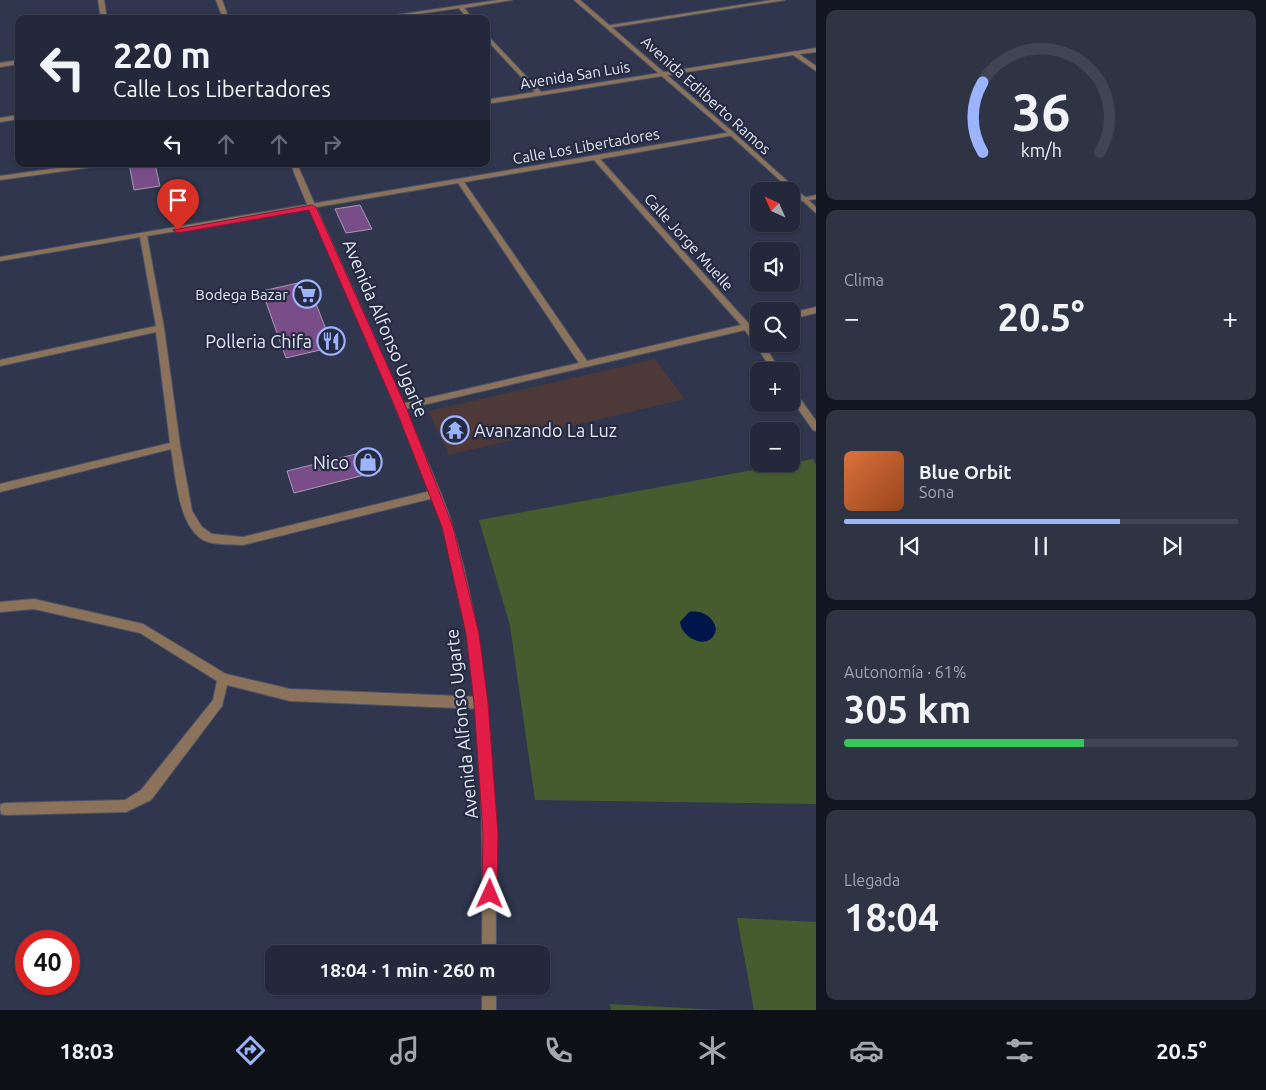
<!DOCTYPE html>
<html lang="es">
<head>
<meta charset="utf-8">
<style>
	:root { --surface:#23283a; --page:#2f3445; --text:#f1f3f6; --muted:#a3a6af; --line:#404454; --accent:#9cb4fd }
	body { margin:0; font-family:Ubuntu,sans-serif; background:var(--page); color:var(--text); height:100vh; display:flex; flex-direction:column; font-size:19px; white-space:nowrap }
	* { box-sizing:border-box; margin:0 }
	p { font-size:16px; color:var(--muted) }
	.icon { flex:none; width:28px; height:28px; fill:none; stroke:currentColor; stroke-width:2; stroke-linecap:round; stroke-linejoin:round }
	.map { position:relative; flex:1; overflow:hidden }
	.panel { display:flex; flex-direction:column; gap:10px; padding:10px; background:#131620; width:450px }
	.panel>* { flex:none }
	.guide { position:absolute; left:15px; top:15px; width:475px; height:152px; border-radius:10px; box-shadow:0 1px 4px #0004,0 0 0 1px var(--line); background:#23283a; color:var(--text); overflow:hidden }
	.needle { width:32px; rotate:315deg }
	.tools { position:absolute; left:750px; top:182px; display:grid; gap:10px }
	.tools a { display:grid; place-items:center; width:50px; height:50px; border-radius:10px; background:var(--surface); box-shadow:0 1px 4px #0004,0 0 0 1px var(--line); font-size:25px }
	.speed { position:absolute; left:15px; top:930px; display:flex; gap:10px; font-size:25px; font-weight:700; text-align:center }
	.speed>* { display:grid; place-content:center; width:65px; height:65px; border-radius:50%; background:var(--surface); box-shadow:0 1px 4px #0004,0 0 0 1px var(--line); line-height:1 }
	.speed .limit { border:8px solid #d22; background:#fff; color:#111 }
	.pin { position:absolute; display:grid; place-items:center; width:42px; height:42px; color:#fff; margin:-51px -21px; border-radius:50% 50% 50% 0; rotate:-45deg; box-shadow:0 0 5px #0007 }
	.pin .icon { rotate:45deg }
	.me { position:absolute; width:55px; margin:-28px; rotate:1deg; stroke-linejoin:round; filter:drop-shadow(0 0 4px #0008) }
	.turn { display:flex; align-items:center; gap:18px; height:105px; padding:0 15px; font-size:22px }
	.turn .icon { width:65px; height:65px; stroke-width:2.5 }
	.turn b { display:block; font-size:35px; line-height:42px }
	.lanes { display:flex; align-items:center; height:48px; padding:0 15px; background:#0003; justify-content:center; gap:25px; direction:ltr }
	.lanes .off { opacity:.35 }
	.big { font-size:38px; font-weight:700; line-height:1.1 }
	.panel .widget { flex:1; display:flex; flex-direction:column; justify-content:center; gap:8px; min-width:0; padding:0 18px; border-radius:10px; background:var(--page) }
	.panel .dial { align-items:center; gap:0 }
	.dial svg { height:130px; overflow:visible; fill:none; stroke:var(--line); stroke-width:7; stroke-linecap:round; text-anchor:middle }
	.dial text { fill:var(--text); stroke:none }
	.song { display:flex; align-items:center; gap:15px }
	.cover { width:60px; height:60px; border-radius:8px; background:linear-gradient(135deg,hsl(20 70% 55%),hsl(20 70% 35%)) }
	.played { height:5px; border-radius:2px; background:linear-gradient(90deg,var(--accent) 70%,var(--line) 70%) }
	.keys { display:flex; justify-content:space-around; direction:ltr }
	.heat { display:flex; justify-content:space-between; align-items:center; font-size:28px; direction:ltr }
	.charge { height:8px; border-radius:4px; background:linear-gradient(90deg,#34c759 61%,var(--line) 0) }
	.trip { position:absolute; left:265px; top:945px; width:285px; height:50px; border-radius:10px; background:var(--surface); box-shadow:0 1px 4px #0004,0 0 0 1px var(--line); font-weight:700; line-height:50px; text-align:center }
	.dock { display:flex; height:80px; justify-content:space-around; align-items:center; background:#0e1017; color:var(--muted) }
	.dock .icon { width:35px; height:35px }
	.dock .active { color:var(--accent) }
	.dock b { font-size:22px; color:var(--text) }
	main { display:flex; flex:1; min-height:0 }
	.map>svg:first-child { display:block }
	.education { fill:#4d3937 }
	.green { fill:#465c2f }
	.water { fill:#00164a }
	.building { fill:#794e88; stroke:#ab99b2 }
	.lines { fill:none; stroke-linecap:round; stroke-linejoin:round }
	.minor-casing { stroke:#4c5268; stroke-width:2 }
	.tertiary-casing { stroke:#4c5268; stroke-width:2 }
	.minor { fill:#8b735b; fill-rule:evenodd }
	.tertiary { fill:#8b735b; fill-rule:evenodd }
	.route { fill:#e11d48; stroke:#92132f }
	.labels { text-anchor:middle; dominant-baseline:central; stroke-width:4.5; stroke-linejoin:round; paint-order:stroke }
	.far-street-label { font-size:15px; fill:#e2e7f6; stroke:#262b42 }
	.far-poi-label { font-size:15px; fill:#e2e7f6; stroke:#262b42; text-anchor:end }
	.street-label { font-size:18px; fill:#e2e7f6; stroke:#262b42 }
	.poi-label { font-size:18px; fill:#e2e7f6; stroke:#262b42; text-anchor:end }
</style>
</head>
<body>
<main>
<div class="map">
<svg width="816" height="1010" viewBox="0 0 816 1010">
	<rect width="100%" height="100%" fill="#2f364d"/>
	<path class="education" d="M655,359L685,399L449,455L428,411Z"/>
	<g class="green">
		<path d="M813,459L816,465V804L535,800L510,626L479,520Z"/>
		<path d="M737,918L816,922V1010H754Z"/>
		<path d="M610,1004L720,1010H611Z"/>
	</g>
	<path class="water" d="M689,612C702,610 713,616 716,629C712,652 682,640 680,622Z"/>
	<g class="building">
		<path d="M129,164H155L160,186L134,190Z"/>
		<path d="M360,205L372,229L346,233L335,209Z"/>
		<path d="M307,281L333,347L286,358L262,291Z"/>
		<path d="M372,450L380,471L294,493L287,471Z"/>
	</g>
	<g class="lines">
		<g class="minor-casing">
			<g id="minor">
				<path d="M98,0H104L107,19H101Z"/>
				<path d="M498,0H512L464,8L473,19H468L459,8L384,19H369Z"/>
				<path d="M772,0H785L608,28L605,26Z"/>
				<path d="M486,34L541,92L816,48V52L799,54L816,66V71L793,55L486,104V100L535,92L486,39Z"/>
				<path d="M19,60V64L0,67V63Z"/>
				<path d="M19,115V119L0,122V118Z"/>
				<path d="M732,132L734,133V135L600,159L749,324L759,321V327L752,328L759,338V344H763L781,371H773L745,330L401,410L398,409L396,407L401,404L579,363L458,183L147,236L164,328L180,445L192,511L202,527L212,534L243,537L435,490L438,491L440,494L438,497L243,545C232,544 219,545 208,542C178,532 176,476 171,449L0,492V484L170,443L156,332L0,366V360L156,326L140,237L0,261V257ZM594,160L741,325L587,361L464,182Z"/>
				<path d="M87,164H103L100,166L0,180V176Z"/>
				<path d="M816,195V199L803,201L799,199Z"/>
				<path d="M816,307V313L791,319V313Z"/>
				<path d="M791,389L794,390L816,421V431L813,430L791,399Z"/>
				<path d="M34,599L143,624L226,674L290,689L481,697L485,699L487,703L485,707L481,709L290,701L227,685L222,706L151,800L126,812L6,815L1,814L0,808L1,804L6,803L125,800L141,790L213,700L217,681L140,633L34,609L0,612V602Z"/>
			</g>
		</g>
		<g class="tertiary-casing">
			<g id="tertiary">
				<path d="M216,0H222L229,19H223Z"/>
				<path d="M574,0H580L734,133L816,207V213L730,135Z"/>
				<path d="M291,164H297C336,253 377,340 414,430C426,459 440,488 450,518C494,659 496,808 496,954H482C483,810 484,653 439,515C431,491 420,468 411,445C385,380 356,316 328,251C316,222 301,193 291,164Z"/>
				<rect x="482" y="986" width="14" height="24"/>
			</g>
		</g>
		<use href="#minor" class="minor"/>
		<use href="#tertiary" class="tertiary"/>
	</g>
	<path class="route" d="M312,205L316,207L406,407L453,527L479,634L488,703L498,834L497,894L495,899L490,902L484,899L482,894L483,834L474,703L466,634L442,527L395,407L309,210L178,233L173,230Z"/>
	<defs>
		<g id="supermarket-ring" transform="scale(1.4375)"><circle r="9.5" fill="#262b42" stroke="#9cb4fd" stroke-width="1.5"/><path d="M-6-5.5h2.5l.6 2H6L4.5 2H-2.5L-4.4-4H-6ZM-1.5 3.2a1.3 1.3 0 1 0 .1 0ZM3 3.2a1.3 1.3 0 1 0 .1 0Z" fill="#9cb4fd"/></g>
		<g id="restaurant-ring" transform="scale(1.4375)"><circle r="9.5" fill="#262b42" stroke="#9cb4fd" stroke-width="1.5"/><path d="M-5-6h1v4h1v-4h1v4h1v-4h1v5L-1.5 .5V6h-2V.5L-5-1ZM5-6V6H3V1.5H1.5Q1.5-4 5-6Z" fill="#9cb4fd"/></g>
		<g id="temple-ring" transform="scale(1.4375)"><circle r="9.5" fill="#262b42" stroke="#9cb4fd" stroke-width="1.5"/><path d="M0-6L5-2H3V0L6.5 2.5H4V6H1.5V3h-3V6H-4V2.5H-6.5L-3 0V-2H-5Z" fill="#9cb4fd"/></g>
		<g id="shop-ring" transform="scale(1.4375)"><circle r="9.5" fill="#262b42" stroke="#9cb4fd" stroke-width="1.5"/><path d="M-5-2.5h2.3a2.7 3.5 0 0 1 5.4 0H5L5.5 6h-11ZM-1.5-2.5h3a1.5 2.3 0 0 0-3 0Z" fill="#9cb4fd"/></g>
	</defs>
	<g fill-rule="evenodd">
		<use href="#supermarket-ring" x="307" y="294"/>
		<use href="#restaurant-ring" x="331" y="341"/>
		<use href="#temple-ring" x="455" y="430"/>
		<use href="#shop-ring" x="368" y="462"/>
	</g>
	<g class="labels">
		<g class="far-street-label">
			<text transform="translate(575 75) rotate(-9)">Avenida San Luis</text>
			<text transform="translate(706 95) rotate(42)">Avenida Edilberto Ramos</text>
			<text transform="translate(586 146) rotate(-10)">Calle Los Libertadores</text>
			<text transform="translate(689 242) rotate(48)">Calle Jorge Muelle</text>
		</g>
		<g class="far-poi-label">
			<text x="288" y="294">Bodega Bazar</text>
		</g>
		<g class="street-label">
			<text transform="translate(386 328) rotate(67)">Avenida Alfonso Ugarte</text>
			<text transform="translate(461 724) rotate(-96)">Avenida Alfonso Ugarte</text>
		</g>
		<g class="poi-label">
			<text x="312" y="341">Polleria Chifa</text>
			<text x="474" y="430" text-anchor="start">Avanzando La Luz</text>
			<text x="349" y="462">Nico</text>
		</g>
	</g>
</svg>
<div class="tools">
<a><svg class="needle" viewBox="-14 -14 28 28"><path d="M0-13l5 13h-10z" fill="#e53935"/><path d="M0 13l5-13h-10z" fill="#a3a6af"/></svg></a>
<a><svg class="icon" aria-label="sound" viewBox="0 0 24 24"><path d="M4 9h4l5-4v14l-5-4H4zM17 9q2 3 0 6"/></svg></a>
<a><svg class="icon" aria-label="search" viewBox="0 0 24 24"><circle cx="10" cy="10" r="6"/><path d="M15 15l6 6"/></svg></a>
<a>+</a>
<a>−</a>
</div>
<div class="speed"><div class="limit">40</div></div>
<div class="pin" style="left:178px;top:230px;background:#d93025"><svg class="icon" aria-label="arrive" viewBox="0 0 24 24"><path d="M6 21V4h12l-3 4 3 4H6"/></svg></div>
<svg class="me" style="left:490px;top:894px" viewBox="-20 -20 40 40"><path d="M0-17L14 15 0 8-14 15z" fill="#e11d48" stroke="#fff" stroke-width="4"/></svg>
<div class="trip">18:04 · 1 min · 260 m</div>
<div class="guide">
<div class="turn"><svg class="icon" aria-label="left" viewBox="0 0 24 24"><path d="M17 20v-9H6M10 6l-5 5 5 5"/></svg><div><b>220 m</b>Calle Los Libertadores</div></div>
<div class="lanes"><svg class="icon" aria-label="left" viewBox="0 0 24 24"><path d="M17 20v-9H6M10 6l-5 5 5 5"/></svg><svg class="icon off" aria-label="ahead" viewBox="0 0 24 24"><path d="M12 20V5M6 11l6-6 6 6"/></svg><svg class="icon off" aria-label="ahead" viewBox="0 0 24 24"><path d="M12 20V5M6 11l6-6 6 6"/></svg><svg class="icon off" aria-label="right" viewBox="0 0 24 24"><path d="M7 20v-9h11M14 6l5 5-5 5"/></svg></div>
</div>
</div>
<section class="panel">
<div class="widget dial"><svg viewBox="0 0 100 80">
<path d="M14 69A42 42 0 1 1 86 69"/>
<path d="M14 69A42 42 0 0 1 14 26" stroke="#9cb4fd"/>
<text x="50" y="56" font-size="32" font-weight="700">36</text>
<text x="50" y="72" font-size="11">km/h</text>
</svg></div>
<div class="widget"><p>Clima</p>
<div class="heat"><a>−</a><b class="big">20.5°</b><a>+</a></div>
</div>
<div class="widget">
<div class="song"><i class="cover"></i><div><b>Blue Orbit</b><p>Sona</p></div></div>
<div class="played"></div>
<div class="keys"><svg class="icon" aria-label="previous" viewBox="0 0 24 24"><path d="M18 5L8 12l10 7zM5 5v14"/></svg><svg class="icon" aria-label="pause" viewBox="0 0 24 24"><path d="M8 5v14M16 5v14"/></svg><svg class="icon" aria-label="next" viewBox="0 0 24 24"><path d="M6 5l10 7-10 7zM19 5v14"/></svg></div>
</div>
<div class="widget"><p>Autonomía · 61%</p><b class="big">305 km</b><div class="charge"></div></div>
<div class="widget"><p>Llegada</p><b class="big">18:04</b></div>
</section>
</main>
<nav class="dock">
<b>18:03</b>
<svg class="icon active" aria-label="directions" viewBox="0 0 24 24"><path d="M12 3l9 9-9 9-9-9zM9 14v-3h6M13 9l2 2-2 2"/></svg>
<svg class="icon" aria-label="music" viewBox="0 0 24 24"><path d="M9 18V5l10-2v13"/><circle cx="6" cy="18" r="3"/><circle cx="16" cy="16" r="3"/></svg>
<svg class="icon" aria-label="phone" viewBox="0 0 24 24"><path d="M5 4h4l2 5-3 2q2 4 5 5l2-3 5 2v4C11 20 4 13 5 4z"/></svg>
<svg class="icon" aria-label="climate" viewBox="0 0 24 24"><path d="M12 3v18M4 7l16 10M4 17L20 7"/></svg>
<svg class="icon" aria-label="car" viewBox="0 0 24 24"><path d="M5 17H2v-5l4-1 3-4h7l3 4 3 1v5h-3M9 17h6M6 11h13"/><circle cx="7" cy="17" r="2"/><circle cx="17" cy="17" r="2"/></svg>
<svg class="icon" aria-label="filters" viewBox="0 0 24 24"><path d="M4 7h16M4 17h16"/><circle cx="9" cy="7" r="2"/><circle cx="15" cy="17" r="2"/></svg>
<b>20.5°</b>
</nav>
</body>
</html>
